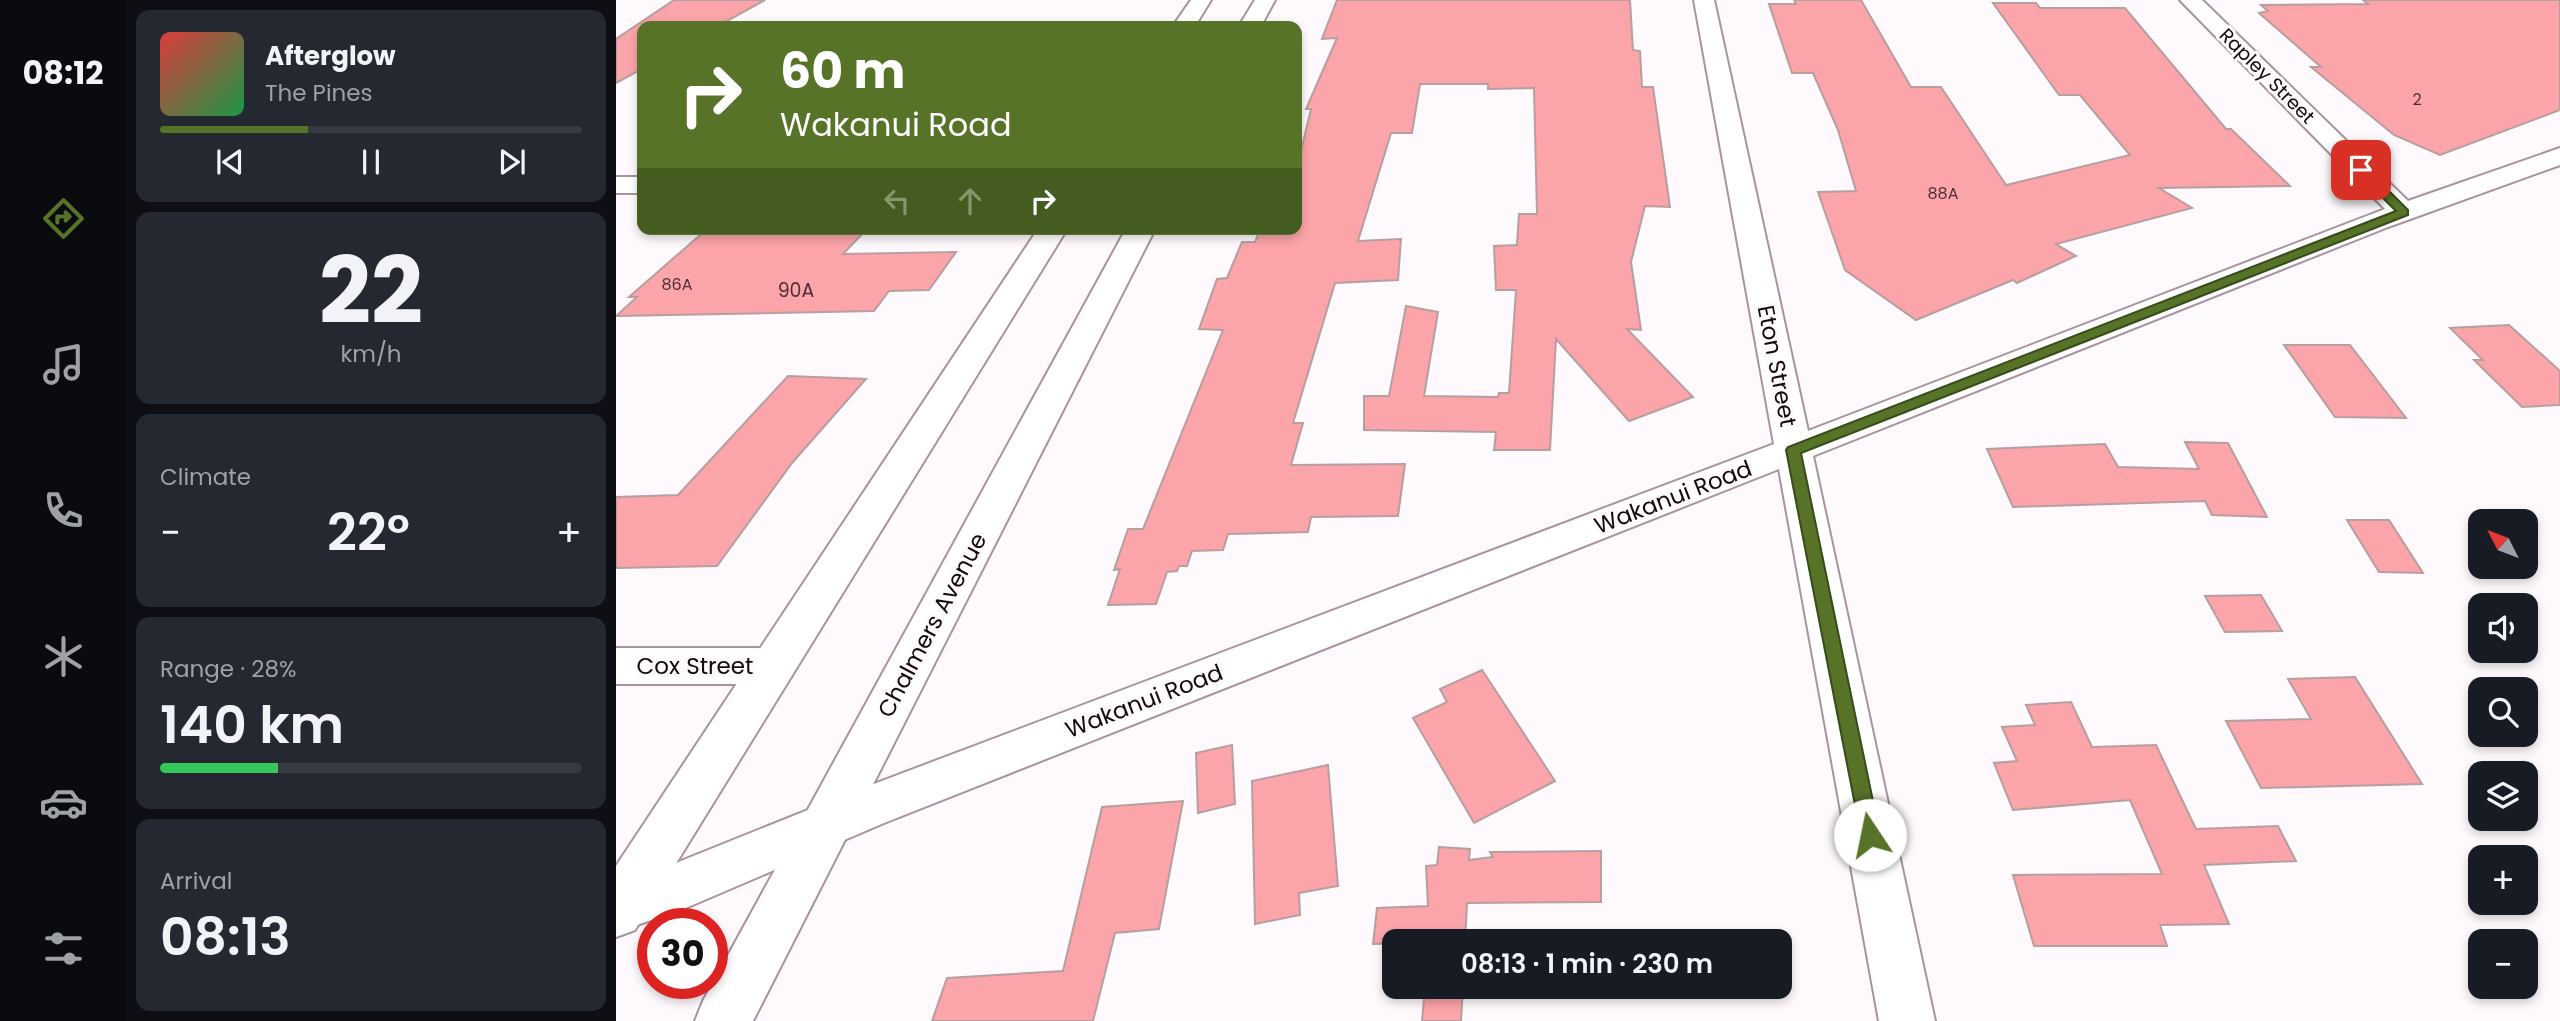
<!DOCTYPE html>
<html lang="en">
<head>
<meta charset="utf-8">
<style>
	:root { --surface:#171b24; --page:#242831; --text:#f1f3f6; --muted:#9ea1a6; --line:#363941; --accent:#567328 }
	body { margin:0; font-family:Poppins,sans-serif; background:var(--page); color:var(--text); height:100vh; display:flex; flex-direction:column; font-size:26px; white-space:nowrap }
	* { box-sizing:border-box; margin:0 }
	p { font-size:23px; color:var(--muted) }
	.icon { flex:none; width:38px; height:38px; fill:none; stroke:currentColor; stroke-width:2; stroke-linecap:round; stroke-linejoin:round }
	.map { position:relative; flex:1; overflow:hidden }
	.sheet { display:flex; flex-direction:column; gap:10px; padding:10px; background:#0d0f14; width:490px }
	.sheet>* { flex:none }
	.banner { position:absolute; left:21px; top:21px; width:665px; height:214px; border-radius:14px; box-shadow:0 4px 10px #0003; background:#567328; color:#fff; overflow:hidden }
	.needle { width:46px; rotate:312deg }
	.tools { position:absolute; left:1852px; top:509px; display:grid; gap:14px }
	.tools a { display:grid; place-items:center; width:70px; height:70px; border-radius:14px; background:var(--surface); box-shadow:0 4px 10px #0003; font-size:35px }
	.speed { position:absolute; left:21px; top:908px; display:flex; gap:14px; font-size:35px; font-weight:700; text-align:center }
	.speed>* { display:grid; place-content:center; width:91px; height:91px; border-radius:50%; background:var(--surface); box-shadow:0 4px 10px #0003; line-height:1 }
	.speed .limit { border:10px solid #d22; background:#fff; color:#111 }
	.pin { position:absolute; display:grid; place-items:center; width:60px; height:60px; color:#fff; margin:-30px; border-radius:14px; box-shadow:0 4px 10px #0006 }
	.me { position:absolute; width:77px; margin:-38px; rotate:349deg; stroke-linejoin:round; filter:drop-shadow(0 0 5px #0008) }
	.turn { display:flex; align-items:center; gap:24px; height:147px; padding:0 28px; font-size:32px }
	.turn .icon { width:91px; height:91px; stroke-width:2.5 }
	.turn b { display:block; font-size:49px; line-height:60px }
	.lanes { display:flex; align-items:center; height:66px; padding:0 28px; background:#0003; justify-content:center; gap:35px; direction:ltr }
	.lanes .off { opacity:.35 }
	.big { font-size:52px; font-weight:600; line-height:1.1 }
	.sheet .widget { flex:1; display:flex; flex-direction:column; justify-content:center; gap:10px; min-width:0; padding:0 24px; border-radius:14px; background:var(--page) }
	.sheet .dial { align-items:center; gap:0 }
	.dial b { font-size:91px; line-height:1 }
	.song { display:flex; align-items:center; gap:21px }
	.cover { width:84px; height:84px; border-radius:10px; background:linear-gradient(135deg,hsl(0 70% 55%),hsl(140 70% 35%)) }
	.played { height:7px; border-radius:4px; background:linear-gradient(90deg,var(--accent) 35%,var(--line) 35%) }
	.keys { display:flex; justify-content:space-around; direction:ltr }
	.heat { display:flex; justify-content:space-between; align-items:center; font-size:38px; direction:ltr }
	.charge { height:10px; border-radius:5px; background:linear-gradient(90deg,#34c759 28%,var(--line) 0) }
	.trip { position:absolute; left:766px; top:929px; width:410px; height:70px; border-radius:14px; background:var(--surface); box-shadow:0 4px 10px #0003; font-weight:600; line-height:70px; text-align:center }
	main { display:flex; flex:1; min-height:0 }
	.dock { display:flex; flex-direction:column; width:126px; justify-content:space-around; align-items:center; background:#090b0e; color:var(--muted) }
	.dock .icon { width:49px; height:49px }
	.dock .active { color:var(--accent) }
	.dock b { font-size:32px; color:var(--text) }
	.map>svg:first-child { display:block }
	.building { fill:#fba4a9; stroke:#b79e9f; stroke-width:2 }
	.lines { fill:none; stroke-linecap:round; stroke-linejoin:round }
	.minor-casing { stroke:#a9939e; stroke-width:4 }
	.tertiary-casing { stroke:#a9939e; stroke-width:4 }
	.minor { fill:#fff; fill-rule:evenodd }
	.tertiary { fill:#fff; fill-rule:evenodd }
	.route { fill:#567328; stroke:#384b1a; stroke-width:2 }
	.labels { text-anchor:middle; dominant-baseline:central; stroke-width:6; stroke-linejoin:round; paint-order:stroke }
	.far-number-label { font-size:16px; fill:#4c3035 }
	.far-street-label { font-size:19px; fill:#120a0e; stroke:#fef9fc }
	.number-label { font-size:19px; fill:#4c3035 }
	.street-label { font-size:23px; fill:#120a0e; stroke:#fef9fc }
</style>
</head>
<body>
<main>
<nav class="dock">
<b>08:12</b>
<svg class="icon active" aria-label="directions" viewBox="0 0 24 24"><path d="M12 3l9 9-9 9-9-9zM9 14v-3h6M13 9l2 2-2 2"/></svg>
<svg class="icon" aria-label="music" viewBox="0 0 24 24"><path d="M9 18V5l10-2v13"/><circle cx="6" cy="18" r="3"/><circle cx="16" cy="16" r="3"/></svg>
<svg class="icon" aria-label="phone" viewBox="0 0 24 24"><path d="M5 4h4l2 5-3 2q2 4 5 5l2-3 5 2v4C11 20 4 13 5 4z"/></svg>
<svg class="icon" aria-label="climate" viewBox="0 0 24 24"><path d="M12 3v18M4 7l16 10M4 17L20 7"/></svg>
<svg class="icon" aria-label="car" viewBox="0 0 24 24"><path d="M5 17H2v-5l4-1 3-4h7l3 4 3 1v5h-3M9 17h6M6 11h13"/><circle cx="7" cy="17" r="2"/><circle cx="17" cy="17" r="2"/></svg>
<svg class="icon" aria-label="filters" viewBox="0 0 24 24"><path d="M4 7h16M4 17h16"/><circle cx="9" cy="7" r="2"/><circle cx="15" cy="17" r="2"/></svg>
</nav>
<section class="sheet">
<div class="widget">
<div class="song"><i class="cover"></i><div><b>Afterglow</b><p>The Pines</p></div></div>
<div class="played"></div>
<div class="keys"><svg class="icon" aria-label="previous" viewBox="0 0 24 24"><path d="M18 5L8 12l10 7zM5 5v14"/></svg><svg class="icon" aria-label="pause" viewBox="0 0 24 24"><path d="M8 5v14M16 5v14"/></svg><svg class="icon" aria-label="next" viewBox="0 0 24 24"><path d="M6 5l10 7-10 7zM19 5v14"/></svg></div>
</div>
<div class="widget dial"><b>22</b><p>km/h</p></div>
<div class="widget"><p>Climate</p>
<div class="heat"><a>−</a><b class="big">22°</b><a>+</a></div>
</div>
<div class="widget"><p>Range · 28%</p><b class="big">140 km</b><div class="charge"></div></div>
<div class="widget"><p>Arrival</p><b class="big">08:13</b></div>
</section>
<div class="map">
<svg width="1944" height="1021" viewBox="0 0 1944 1021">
	<rect width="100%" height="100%" fill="#fef9fc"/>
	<g class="building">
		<path d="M58,0H149L102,26H26V69L0,83V39Z"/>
		<path d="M721,0H1014L1017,50L1024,51L1026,87H1037L1054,207L1029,206L1015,262L1025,330L1011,329L1077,397L1013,421L940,339L934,450H878L880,432L748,430V396H773L790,306L822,312L808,396L882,397L883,393H893L900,290H880L878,246L901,245L903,214H921L918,88L872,89V84H804L796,133H775L742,241L785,239L782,280L719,283L677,423H687L675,465L789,464L782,516L695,517L692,532L612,534L607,550L576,551L571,566H563L561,571L551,572L540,604L492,605L504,569L498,570L512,529H527L607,330L583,329L601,279L611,278L626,242H639L644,229H681V167L695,109H690L721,38L706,39Z"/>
		<path d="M1178,0H1245L1295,87H1325L1390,185L1514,155L1464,95H1443L1377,3H1420L1424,8H1509L1610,129H1615L1674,186L1543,188L1576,208L1440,244L1460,256L1401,283L1397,280L1300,320L1229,270L1202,192L1240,191L1222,130L1197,73H1176L1153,4H1180Z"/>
		<path d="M1747,0H1944V110L1824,155L1778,135L1695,67H1705L1643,13L1652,11L1645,5L1752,4Z"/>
		<path d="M91,229H251L227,254L340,252L313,290L273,291L258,311L0,316L21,297H13Z"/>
		<path d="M1893,325L1944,371V405L1906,407L1858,360H1867L1834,328Z"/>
		<path d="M1668,345H1734L1790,418L1719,417Z"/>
		<path d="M172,376L250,379L176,463L101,566L0,568V497L62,495Z"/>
		<path d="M1569,442L1612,443L1651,517L1596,515L1589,501L1397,507L1371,449L1489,444L1502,467L1583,469Z"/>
		<path d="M1731,520H1773L1807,573L1763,572Z"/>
		<path d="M1645,595L1666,631L1609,632L1589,596Z"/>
		<path d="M866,670L939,781L858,823L797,718L831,702L824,689Z"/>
		<path d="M1739,677L1806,784L1645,788L1610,721L1695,719L1672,679Z"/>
		<path d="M1455,702L1476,747L1540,745L1580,829L1662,826L1680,861L1588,865L1613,924L1544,925L1551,946H1418L1397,875L1546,874L1514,800L1397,810L1378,763L1401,761L1386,727L1419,725L1410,705Z"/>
		<path d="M616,745L619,804L582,813L580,753Z"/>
		<path d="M712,765L722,886L683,893L684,915L639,924L636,781Z"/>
		<path d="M567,801L543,929L499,933L477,1021H316L331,978L447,971L486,807Z"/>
		<path d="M823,847L854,849L853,860L877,857L874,852L985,851V902L851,903L849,942L757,944L761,908L812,906L810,866L821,865Z"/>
		<path d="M809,987H847L845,1021H806Z"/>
	</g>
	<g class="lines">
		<g class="minor-casing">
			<g id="minor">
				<path d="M1078,0H1098L1192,431L1769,209L1564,0H1586L1792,201L1944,148V165L1772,227L1197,456L1319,1021H1263L1163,469L268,823L65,910L0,932V882L45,869L234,793L1158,444Z"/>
				<rect x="0" y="177" width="26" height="16"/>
				<path d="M0,648H158L174,654L180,666L174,678L158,684H0Z"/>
			</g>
		</g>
		<g class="tertiary-casing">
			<g id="tertiary">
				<path d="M575,0H595L579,26H557Z"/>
				<path d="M639,0H659L645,26H623Z"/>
				<path d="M422,229H451L19,930L0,937V866Z"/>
				<path d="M510,229H539L137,1021H79L87,1001Z"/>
			</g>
		</g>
		<use href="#minor" class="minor"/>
		<use href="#tertiary" class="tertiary"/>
	</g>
	<path class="route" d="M1741,167H1749L1792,210V215L1185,453L1264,835L1261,841L1254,844L1246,841L1170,450L1172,447L1780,211L1741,172Z"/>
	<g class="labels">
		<g class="far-number-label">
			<text x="1801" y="99">2</text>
			<text x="1327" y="193">88A</text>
			<text x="61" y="284">86A</text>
		</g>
		<g class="far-street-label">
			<text transform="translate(1651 76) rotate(45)">Rapley Street</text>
		</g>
		<g class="number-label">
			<text x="180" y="290">90A</text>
		</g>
		<g class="street-label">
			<text transform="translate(1161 366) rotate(79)">Eton Street</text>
			<text transform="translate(1057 497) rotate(-21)">Wakanui Road</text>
			<text transform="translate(316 625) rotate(-62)">Chalmers Avenue</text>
			<text x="79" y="666">Cox Street</text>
			<text transform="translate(528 701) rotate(-21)">Wakanui Road</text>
		</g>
	</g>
</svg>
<div class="tools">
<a><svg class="needle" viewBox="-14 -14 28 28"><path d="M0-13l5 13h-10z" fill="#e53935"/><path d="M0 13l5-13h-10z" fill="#9ea1a6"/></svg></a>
<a><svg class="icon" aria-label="sound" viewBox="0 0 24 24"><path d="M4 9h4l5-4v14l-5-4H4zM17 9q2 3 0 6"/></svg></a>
<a><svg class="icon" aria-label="search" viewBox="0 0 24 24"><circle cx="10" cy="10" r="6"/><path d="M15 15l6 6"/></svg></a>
<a><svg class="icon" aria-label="layers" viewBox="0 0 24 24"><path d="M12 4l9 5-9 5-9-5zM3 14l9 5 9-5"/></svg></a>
<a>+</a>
<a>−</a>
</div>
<div class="speed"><div class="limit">30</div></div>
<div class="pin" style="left:1745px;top:170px;background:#d93025"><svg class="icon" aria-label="arrive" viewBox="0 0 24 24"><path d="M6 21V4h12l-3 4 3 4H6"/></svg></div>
<svg class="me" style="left:1254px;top:835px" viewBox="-20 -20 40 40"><circle r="19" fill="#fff"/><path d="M0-13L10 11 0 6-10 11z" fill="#567328"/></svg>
<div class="trip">08:13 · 1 min · 230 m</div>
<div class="banner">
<div class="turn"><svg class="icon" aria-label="right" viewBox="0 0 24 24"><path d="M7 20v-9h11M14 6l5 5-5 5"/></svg><div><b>60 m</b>Wakanui Road</div></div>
<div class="lanes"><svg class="icon off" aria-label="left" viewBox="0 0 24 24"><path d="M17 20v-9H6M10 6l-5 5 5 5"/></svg><svg class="icon off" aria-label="ahead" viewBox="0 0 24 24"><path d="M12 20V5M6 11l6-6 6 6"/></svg><svg class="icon" aria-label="right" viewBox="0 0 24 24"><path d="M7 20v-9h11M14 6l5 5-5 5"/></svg></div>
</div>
</div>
</main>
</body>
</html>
